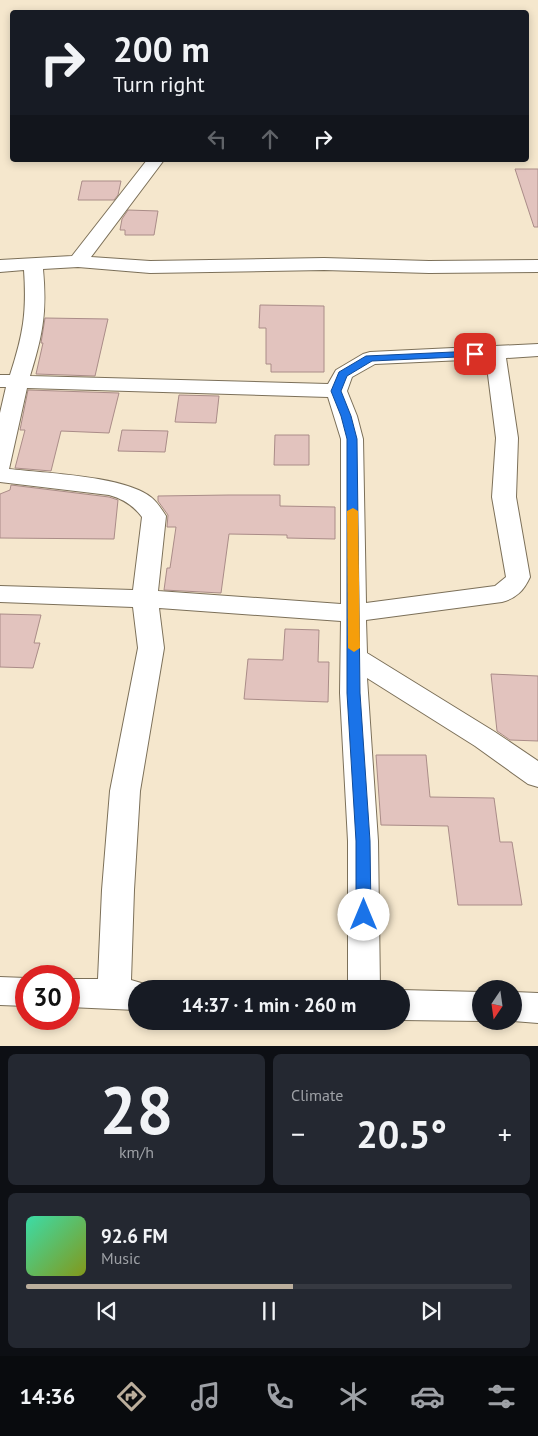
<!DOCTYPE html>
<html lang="en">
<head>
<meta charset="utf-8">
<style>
	:root { --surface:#171b24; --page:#242831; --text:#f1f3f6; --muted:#9ea1a6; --line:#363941; --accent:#bbae9c }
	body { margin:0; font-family:"PT Sans",sans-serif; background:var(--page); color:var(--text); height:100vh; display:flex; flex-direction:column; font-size:19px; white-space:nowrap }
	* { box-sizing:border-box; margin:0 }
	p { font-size:16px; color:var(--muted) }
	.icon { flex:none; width:28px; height:28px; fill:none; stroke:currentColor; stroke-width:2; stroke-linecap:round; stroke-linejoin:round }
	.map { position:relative; height:1046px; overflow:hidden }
	.drawer { display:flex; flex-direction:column; gap:8px; padding:8px; background:#0d0f14; flex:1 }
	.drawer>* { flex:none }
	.hud { position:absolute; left:10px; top:10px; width:519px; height:152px; border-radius:5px; box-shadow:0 2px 8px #0003; background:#171b24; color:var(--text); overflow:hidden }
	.needle { width:32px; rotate:193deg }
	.buttons { position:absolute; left:472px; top:980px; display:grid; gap:10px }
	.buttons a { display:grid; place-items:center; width:50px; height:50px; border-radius:50%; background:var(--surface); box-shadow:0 2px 8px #0003; font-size:25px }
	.speed { position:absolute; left:15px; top:965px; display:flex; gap:10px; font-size:25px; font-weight:700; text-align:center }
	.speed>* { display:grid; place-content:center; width:65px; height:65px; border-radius:50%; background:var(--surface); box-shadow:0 2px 8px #0003; line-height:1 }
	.speed .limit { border:8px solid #d22; background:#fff; color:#111 }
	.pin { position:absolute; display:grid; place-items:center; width:42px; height:42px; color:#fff; margin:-21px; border-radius:10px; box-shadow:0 2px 8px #0006 }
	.me { position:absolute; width:55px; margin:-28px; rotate:0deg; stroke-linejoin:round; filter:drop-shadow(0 0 4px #0008) }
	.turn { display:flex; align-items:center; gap:18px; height:105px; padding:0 20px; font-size:22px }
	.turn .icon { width:65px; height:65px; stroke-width:2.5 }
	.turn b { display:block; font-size:35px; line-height:42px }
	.lanes { display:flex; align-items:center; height:48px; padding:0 20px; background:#0003; justify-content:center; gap:25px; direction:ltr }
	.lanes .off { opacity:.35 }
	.big { font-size:38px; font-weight:700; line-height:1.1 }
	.drawer .widget { flex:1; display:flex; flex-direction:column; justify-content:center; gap:8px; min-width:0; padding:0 18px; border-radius:8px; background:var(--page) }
	.drawer .dial { align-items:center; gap:0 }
	.dial b { font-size:65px; line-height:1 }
	.song { display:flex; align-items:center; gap:15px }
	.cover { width:60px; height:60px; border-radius:8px; background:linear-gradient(135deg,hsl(160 70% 55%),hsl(70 70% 35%)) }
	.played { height:5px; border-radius:2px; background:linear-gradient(90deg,var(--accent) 55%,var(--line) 55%) }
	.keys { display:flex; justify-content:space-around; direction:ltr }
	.heat { display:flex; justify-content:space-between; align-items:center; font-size:28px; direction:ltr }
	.drawer .tiles { flex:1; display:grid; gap:8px; grid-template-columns:1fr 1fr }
	.widget:last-child { grid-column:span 2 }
	.trip { position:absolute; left:128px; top:980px; width:282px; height:50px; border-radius:25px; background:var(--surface); box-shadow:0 2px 8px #0003; font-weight:700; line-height:50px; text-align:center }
	.tabs { display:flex; height:80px; justify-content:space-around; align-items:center; background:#090b0e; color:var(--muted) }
	.tabs .icon { width:35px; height:35px }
	.tabs .selected { color:var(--accent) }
	.tabs b { font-size:22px; color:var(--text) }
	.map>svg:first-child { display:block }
	.building { fill:#e2c3be; stroke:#aa8c88 }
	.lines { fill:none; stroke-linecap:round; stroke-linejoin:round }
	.minor-casing { stroke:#7c7059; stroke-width:2 }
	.minor { fill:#fff; fill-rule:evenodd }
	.route { fill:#1a73e8; stroke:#114b97 }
	.slow { fill:#f59e0b }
</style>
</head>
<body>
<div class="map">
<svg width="538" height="1046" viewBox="0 0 538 1046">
	<rect width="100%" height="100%" fill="#f5e7cd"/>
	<g class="building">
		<path d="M515,169H538V227H534Z"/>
		<path d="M82,181H121L118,195L114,200H78Z"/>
		<path d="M128,210L158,211L154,235H125V230H120L122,219Z"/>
		<path d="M260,305L324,306V372H271V364H266V328H259Z"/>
		<path d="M45,318L108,319L95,376L36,374L43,343H41Z"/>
		<path d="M28,390L119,393L109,433L61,431L51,471L15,468L25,430H20Z"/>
		<path d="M179,395L219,396L216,423L175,422Z"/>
		<path d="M122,430L168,431L165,452L118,451Z"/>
		<path d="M275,435H309V465H274Z"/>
		<path d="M11,485L109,497L118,500L114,539L0,538V494L10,490Z"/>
		<path d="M229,495H280V506L335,507V539L287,538V535L229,534L221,593L164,590L167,568H170L176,527H167L168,515L158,501V496Z"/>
		<path d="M0,614L41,615L34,643H40L33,668L0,667Z"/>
		<path d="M285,629L319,630L318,662H329L328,702L244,699L248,659L283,660Z"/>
		<path d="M491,674L538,676V741L510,740L497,731Z"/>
		<path d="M376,755H426L430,797L494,798L500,842H512L522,905H458L448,826L381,825Z"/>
	</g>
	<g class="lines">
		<g class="minor-casing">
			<g id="minor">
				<path d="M147,160H164L91,257L150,261L324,258L429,261L538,260V272L429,273L324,270L150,273L78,267L43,269C47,312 43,334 30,376L328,384L336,370L363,354L370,352L538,344V356L506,358L518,438L516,497L530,577C524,590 517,598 502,602L366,620L367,653L495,732L538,761V787L528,784L475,746L367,678L378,841L380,989H348V841L340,693L341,621L159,608L164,648L140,791L134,890L131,980L148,985L150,989H136V1010L69,1007V979H98L102,890L110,791L138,648L133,607L0,602V586L133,590L142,517C133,505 123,499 109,495L0,482V413L6,387H0V375H10C23,335 27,313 24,270L0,272V260L72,256ZM486,359L496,438L492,497L506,577L495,586L366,603L363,439L357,416L347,391L352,377L375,364ZM27,388L328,397L341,439V604L158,591L166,516C162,510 157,502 152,498C126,476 44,473 9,469Z"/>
				<path d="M0,977L26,978V1006L0,1005Z"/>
				<path d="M401,990L481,992L482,1021L401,1020Z"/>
				<path d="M514,992L538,993V1023L513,1021Z"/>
			</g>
		</g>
		<use href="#minor" class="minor"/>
	</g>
	<path class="route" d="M475,351L478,352V356L372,361L347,376L341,391L351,416L357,439L360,693L370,841L371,915L369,920L364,921L358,920L356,915V841L347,693V439L341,416L331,391L339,372L366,356Z"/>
	<path class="slow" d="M353,508L358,511L360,648L354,652L348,648L347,511Z"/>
</svg>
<div class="buttons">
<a><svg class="needle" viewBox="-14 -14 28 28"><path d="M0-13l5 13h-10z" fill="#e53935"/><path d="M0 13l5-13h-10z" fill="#9ea1a6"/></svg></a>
</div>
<div class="speed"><div class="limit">30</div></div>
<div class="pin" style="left:475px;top:354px;background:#d93025"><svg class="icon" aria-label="arrive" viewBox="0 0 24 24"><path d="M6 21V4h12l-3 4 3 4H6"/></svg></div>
<svg class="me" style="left:364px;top:915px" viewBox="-20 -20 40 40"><circle r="19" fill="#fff"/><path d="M0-13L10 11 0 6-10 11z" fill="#1a73e8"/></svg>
<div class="trip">14:37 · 1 min · 260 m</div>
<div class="hud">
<div class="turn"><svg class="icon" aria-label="right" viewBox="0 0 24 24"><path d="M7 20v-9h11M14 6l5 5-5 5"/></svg><div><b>200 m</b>Turn right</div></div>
<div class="lanes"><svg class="icon off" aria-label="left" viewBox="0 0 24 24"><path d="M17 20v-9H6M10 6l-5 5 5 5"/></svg><svg class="icon off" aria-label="ahead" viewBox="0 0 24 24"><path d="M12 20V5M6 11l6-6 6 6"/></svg><svg class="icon" aria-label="right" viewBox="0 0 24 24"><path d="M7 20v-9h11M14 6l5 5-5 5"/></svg></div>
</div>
</div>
<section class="drawer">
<div class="tiles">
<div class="widget dial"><b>28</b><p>km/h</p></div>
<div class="widget"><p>Climate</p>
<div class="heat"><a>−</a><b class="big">20.5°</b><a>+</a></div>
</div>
<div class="widget">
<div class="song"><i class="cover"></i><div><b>92.6 FM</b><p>Music</p></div></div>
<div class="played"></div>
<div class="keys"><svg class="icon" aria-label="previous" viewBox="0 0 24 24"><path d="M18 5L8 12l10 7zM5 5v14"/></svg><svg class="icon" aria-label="pause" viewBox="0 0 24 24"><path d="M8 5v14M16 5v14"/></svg><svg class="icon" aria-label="next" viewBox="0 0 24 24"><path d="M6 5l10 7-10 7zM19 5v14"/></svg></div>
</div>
</div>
</section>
<nav class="tabs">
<b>14:36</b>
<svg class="icon selected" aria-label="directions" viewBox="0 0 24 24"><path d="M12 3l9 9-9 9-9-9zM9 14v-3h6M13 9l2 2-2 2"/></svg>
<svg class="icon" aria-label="music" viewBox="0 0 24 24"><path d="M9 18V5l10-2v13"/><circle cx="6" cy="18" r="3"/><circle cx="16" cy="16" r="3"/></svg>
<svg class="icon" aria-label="phone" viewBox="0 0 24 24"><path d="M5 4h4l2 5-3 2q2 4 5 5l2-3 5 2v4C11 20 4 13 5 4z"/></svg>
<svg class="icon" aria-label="climate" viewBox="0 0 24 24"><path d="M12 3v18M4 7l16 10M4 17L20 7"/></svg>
<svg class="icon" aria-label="car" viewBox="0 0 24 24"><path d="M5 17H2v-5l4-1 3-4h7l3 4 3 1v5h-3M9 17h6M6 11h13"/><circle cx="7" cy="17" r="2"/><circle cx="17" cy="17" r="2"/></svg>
<svg class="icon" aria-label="filters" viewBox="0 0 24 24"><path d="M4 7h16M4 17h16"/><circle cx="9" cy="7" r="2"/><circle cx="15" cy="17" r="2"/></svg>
</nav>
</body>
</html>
